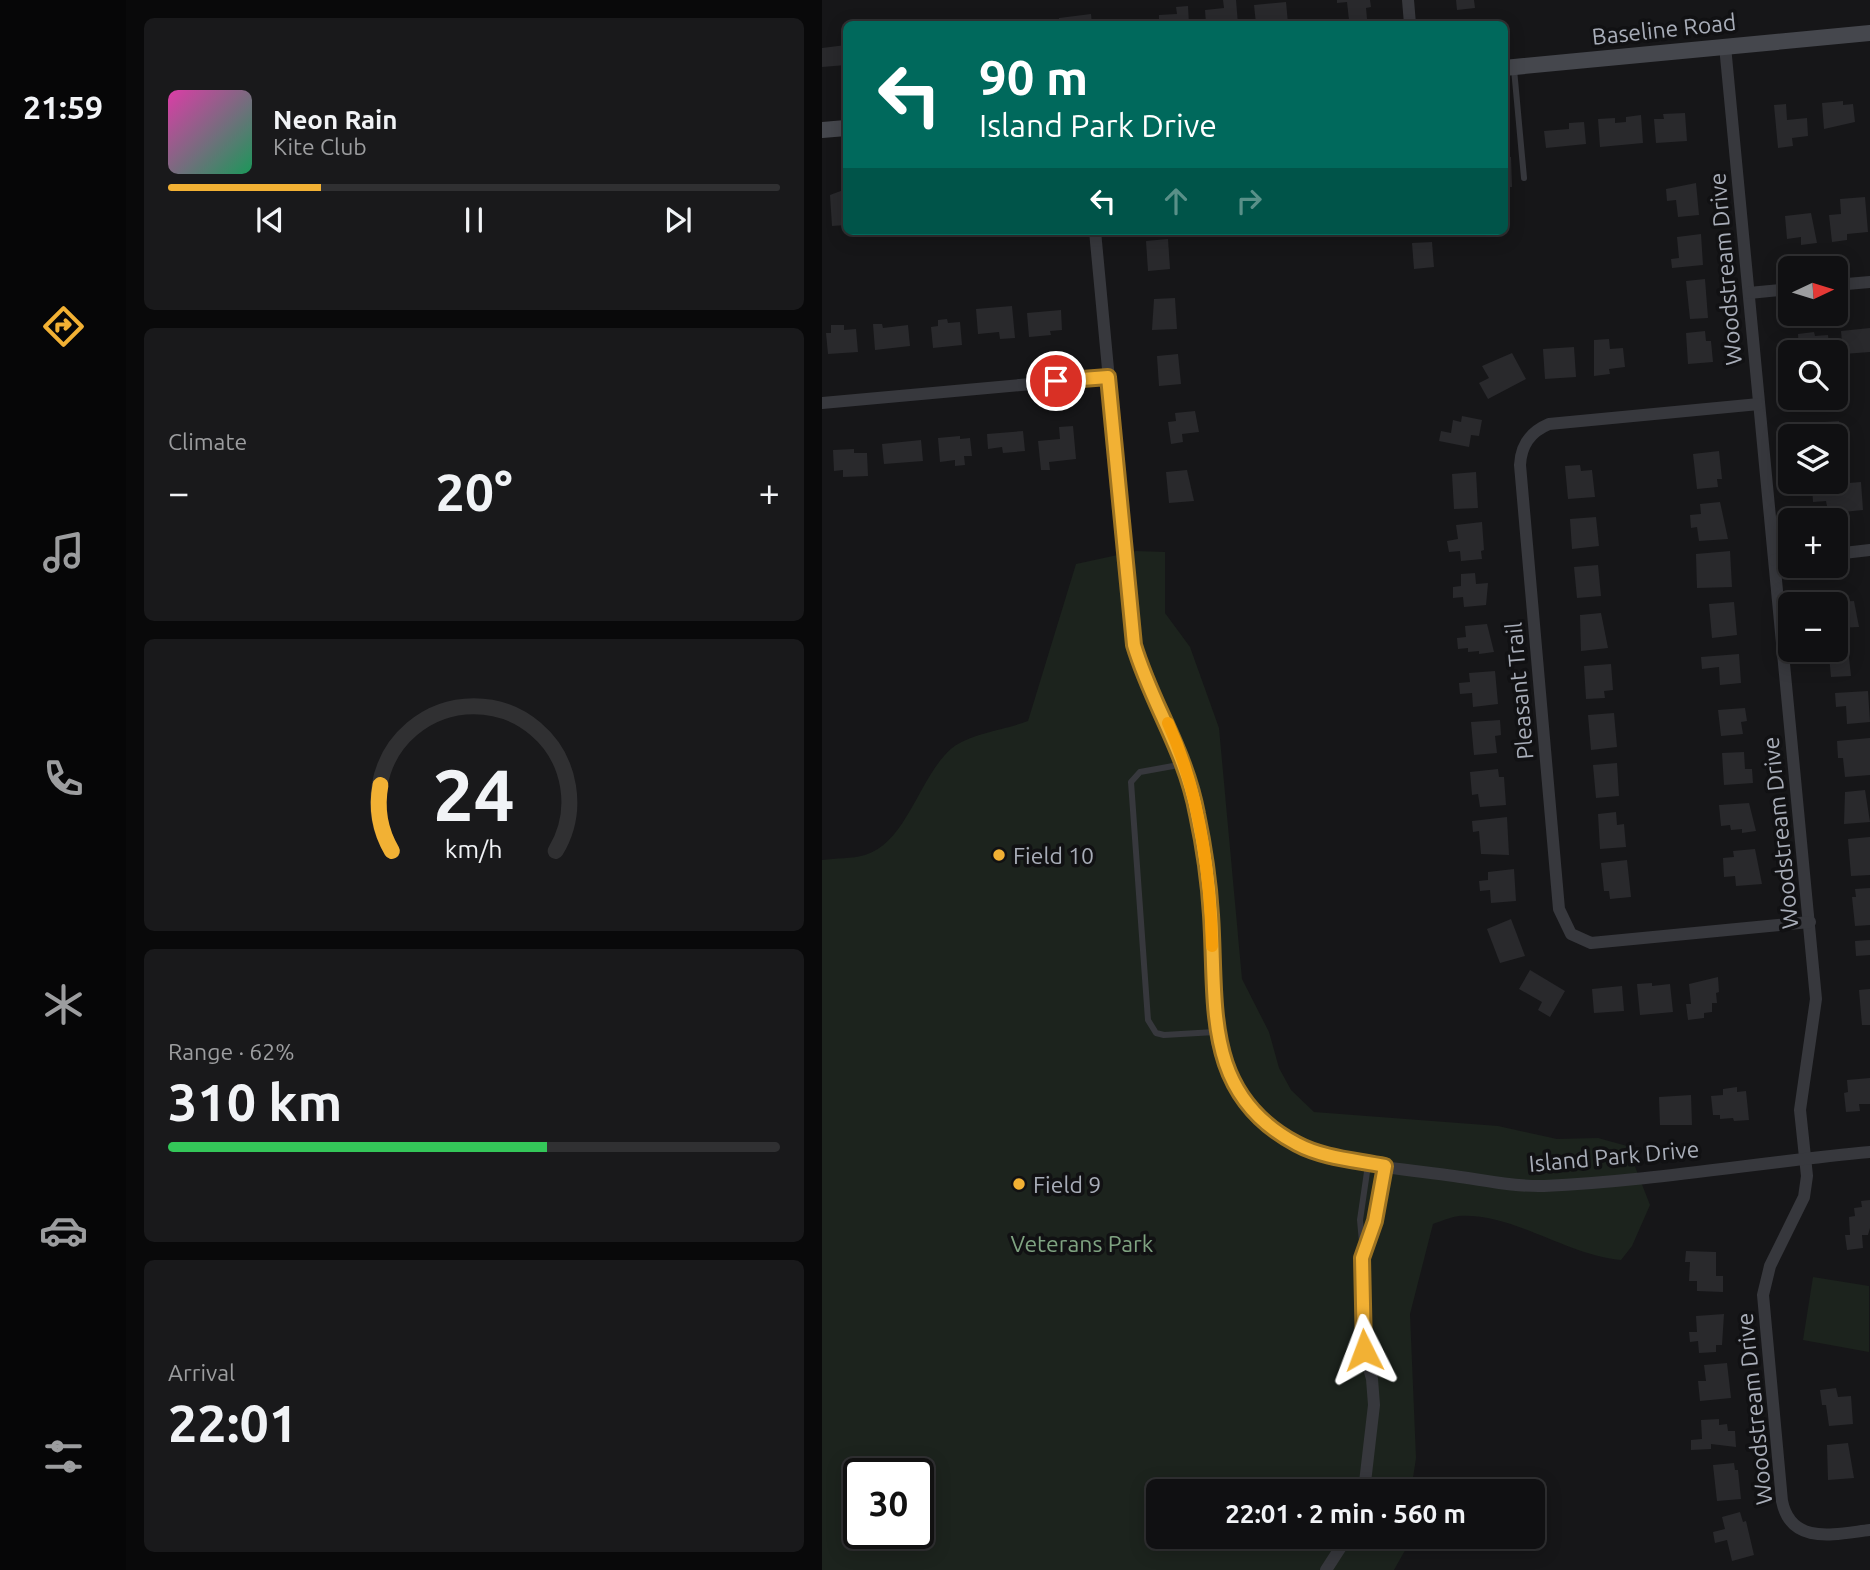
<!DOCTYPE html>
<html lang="en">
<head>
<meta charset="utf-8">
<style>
	:root { --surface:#101012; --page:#19191b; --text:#f1f3f6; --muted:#9c9d9f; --line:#303032; --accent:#f2b134 }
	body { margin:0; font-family:Ubuntu,sans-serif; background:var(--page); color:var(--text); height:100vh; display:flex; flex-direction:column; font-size:26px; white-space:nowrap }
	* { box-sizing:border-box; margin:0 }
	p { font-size:23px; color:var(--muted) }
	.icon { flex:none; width:38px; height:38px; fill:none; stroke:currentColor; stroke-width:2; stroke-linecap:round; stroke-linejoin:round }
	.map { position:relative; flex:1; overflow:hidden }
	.sheet { display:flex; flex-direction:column; gap:18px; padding:18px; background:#09090a; width:696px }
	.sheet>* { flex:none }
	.top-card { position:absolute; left:21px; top:21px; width:665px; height:214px; border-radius:10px; box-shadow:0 4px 18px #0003,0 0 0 2px var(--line); background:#00695c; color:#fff; overflow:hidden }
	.needle { width:46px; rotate:86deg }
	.buttons { position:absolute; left:956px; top:256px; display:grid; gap:14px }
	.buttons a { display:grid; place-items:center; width:70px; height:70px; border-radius:10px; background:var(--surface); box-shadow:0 4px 18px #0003,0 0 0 2px var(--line); font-size:35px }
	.speed { position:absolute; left:21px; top:1458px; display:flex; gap:14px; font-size:35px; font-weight:700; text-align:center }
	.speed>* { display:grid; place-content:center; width:91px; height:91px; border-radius:50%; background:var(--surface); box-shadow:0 4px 18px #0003,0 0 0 2px var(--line); line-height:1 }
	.speed .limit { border:4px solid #111; border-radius:10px; background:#fff; color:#111 }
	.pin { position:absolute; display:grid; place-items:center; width:60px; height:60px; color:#fff; margin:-30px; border:4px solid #fff; border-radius:50%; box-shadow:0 2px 7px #0007 }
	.me { position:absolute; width:77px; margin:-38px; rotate:357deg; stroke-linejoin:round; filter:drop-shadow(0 0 5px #0008) }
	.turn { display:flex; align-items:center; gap:24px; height:147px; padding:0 21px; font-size:32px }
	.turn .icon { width:91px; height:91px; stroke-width:2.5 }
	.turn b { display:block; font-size:49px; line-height:60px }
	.lanes { display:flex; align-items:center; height:66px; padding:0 21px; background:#0003; justify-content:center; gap:35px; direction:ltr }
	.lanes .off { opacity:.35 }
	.big { font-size:52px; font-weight:700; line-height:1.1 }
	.sheet .card { flex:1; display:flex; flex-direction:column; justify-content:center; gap:10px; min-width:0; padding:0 24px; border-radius:10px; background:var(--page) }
	.sheet .dial { align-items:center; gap:0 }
	.dial svg { height:182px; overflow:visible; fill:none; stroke:var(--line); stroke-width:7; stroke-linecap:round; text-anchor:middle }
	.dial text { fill:var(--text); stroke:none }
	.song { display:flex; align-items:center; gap:21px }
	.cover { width:84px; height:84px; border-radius:10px; background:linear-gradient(135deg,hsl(320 70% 55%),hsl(150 70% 35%)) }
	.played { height:7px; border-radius:4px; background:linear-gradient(90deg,var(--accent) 25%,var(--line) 25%) }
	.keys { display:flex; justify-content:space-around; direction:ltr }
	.heat { display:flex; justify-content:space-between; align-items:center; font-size:38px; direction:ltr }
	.charge { height:10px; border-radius:5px; background:linear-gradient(90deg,#34c759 62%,var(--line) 0) }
	.trip { position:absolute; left:324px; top:1479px; width:399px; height:70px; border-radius:10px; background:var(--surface); box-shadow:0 4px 18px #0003,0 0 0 2px var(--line); font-weight:700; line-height:70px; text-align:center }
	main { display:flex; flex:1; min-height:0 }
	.dock { display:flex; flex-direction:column; width:126px; justify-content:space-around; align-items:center; background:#060607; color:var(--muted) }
	.dock .icon { width:49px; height:49px }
	.dock .current { color:var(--accent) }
	.dock b { font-size:32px; color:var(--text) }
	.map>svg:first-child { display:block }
	.green { fill:#1c231d; fill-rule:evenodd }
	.building { fill:#29292c }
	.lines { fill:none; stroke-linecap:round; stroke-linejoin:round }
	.lane { stroke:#37383d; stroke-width:6 }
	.street { stroke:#37383d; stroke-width:12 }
	.secondary { stroke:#45474d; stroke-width:16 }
	.route-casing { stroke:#9d7322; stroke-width:18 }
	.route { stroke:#f2b134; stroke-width:12 }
	.slow { stroke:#f59e0b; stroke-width:12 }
	.poi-dot { fill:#f2b134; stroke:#111113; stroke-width:2.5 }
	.labels { text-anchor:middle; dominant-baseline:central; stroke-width:7; stroke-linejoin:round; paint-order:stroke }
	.street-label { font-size:23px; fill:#a8adb8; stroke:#111113 }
	.poi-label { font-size:23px; fill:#a8adb8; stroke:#111113; text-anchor:start }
	.park-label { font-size:23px; fill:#7fa381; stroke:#111113 }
</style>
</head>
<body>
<main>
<nav class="dock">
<b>21:59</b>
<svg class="icon current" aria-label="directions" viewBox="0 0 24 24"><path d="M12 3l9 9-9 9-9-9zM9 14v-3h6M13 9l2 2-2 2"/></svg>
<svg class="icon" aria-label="music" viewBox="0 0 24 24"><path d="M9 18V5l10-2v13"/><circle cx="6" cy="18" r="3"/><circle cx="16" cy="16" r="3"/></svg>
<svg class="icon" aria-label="phone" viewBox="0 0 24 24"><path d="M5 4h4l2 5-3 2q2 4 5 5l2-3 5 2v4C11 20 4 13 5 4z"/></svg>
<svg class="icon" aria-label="climate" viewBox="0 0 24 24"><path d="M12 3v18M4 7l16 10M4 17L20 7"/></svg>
<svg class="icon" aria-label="car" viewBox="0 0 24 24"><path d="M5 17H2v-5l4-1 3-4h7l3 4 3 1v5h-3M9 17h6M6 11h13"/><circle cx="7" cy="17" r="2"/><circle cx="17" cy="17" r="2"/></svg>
<svg class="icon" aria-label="filters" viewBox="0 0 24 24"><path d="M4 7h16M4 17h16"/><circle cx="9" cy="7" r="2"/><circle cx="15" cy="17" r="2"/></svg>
</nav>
<section class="sheet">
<div class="card">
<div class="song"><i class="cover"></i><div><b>Neon Rain</b><p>Kite Club</p></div></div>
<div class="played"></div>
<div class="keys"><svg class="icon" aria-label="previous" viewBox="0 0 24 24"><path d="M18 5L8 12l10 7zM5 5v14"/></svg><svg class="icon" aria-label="pause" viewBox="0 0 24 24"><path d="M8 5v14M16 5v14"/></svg><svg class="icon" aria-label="next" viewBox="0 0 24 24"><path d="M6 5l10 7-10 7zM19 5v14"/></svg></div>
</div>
<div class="card"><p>Climate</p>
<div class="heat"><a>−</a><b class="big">20°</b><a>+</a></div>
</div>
<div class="card dial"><svg viewBox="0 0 100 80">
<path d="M14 69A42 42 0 1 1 86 69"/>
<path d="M14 69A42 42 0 0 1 9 40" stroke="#f2b134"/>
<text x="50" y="56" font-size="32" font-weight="700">24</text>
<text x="50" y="72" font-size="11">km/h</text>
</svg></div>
<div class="card"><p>Range · 62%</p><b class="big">310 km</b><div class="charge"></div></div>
<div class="card"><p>Arrival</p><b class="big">22:01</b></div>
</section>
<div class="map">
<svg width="1048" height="1570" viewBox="0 0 1048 1570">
	<rect width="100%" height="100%" fill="#161618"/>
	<g class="green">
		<path d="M314,551L343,552V613L368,647L397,728L420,979L447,1032L457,1068L469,1090L492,1112L676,1126L735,1139L776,1138L805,1146L828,1205L810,1246L799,1260C744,1255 692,1213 637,1216C629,1217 619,1221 611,1224L588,1314L594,1458L589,1491H336V1536L587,1537L586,1545L572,1570H0V860C14,858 30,859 43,855C85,843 97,776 130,748C149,733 183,730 206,721L254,564ZM37,1474H96V1533H37Z"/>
		<path d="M991,1277L1047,1286V1352L981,1340Z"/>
	</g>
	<g class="building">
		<path d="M401,0H414L416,24H384L383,10L402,8Z"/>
		<path d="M515,0H548L549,7L544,8L545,19L527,20L525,2L515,3Z"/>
		<path d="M634,0H652L653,8L635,10Z"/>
		<path d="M464,2L466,23L434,24L432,5Z"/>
		<path d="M366,6L367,24H337V15L355,14L354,7Z"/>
		<path d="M269,14L270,24H237V18Z"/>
		<path d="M24,45V65L0,67V48Z"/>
		<path d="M1021,101V105L1031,104L1033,122L1002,129L1000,103Z"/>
		<path d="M964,104L965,120L985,118L986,136L970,138L971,146L956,148L952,105Z"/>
		<path d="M863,113L865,141L834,143L832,119H842L841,114Z"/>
		<path d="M819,115L821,143L778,147L776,119L793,118V123L804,122V117Z"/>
		<path d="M762,122L764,144L724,148L722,131L747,129V123Z"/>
		<path d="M682,157H689L690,187H682Z"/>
		<path d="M874,183L877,215L856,217L854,200L845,201L844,189Z"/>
		<path d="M24,189V225L10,226L8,195Z"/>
		<path d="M1043,197L1046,232L1025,234V240L1010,242L1007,215L1019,214L1018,199Z"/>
		<path d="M989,213L995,243L979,245V237L965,239L963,216Z"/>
		<path d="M879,234L881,265L850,268L849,259L857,258L855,237Z"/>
		<path d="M346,239L348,269L326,271L324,241Z"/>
		<path d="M610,242L612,267L592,269L590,243Z"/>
		<path d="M883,279L886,318L868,319L864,281Z"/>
		<path d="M353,298L355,329L330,330L332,299Z"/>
		<path d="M190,306L193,338L178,339L177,332L156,334L154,309Z"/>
		<path d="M239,310L240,330L228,331L229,335L207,337L205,313Z"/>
		<path d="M125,319L126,323L138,322L140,345L111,348L109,327L116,326V320Z"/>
		<path d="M51,324H60L61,328L86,325L88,346L53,350Z"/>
		<path d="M9,325H22V330L34,329L36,352L6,354L4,333H9Z"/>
		<path d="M1048,328V352L1021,354L1019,331Z"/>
		<path d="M883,331L884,341H889L891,362L866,364L864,333Z"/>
		<path d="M992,332L993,336L1006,335L1008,352H977L976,334Z"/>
		<path d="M787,339L788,349L801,348L803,367L787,369L788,374L772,376V340Z"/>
		<path d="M752,347L754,377L723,379L721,349Z"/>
		<path d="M690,353L704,379L666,399L657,383L667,378L660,366Z"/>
		<path d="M356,354L359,384L337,386L335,356Z"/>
		<path d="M373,411L377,432L360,434L361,442L349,444L346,422L354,421L353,413Z"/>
		<path d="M640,416L660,420L657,436L649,435L647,447L617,441L619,431L629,433L631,420L639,422Z"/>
		<path d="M1017,421L1019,447H1013V436H988L987,423Z"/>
		<path d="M251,426L254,459L227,462L228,470H219L216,441L238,439L237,427Z"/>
		<path d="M201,431L203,451L181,453L180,447L166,449L165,434Z"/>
		<path d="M138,436V439L148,438L150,456H142L143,465L133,466V460L118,462L116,438Z"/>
		<path d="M99,440L101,461L62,464L60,444Z"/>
		<path d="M32,449V453H45L46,476L21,477V470L12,471L11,450Z"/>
		<path d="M897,451L900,479H895L896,487L875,489L871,454Z"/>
		<path d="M758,465L759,471L770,470L773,497L746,499L743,466Z"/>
		<path d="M365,470L372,501L347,503L344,472Z"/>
		<path d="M654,472L656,508L632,509L630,474Z"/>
		<path d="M1039,482L1041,510L1011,513V506H1005L1004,501L991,502L990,486Z"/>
		<path d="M898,502L906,539L877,541L875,527L869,528L868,515L879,514L878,504Z"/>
		<path d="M774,517L777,546L750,549L748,519Z"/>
		<path d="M660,522L662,550L659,551L660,559L639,561L638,551L627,552L625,541L636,539L634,525Z"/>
		<path d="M908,551L910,587L875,588L874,554Z"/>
		<path d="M776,565L779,596L755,598L752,567Z"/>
		<path d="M653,573L654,584L666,583L664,605L642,607L641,597L631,598V587L639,586V574Z"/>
		<path d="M1032,601L1037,627L1013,628V602Z"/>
		<path d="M912,602L915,635L890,638L887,604Z"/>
		<path d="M779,613L786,648L759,651L758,615Z"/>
		<path d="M665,624L672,652L657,654V651L646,652V648L636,649L635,638L644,637L643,626Z"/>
		<path d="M1025,639L1029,676L1009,677L1007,655L1012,654L1013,640Z"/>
		<path d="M917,654L919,683L898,685L897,667L880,669L879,657Z"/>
		<path d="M789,664L791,690L782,691L783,698L764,699L762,666Z"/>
		<path d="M673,671L676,704L651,707L650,693L638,694L637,683L648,682L647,673Z"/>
		<path d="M1046,691L1048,722L1025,724L1024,706L1014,707L1013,693Z"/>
		<path d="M923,708L925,721L919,722L921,734L899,736L896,710Z"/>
		<path d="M792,713L795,747L769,750L766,715Z"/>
		<path d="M678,720L679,735L673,736L675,753L652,755L649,722Z"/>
		<path d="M1048,738V775L1023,777L1021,758H1016L1015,741Z"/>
		<path d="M922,752L923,769H930L931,783L902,785L900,753Z"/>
		<path d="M795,763L797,796L774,798L771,765Z"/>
		<path d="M676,769L677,777H682L684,805L658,807L656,794L650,795L648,772Z"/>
		<path d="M1043,790L1048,822L1022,824L1023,792Z"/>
		<path d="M927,803L934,831L920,833V829L909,830L908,825L899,826L897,805Z"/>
		<path d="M794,812L795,825L802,824L804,847L778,849L776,814Z"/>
		<path d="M685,817L687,855L659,854L657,831L651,832L650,821Z"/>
		<path d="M1048,837V875L1029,876L1026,839Z"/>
		<path d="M933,849L940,884L914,886L913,876L902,877L901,858L912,857L911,851Z"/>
		<path d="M805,860L809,897L788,899L787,891H782L779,863Z"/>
		<path d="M692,869L694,901L669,903L668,890L658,891L657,881L666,880V872Z"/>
		<path d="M1048,888V925L1033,926L1030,897H1034L1033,889Z"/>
		<path d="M689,919L703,956L678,963L665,929Z"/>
		<path d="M1048,940V955L1034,956L1033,941Z"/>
		<path d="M708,970L743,991L728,1017L716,1010L720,1002L697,989Z"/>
		<path d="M896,977L897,992L894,993L895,1003H890V1012L882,1013V1018L866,1020L864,1004H869L867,984Z"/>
		<path d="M830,983V986L848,984L851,1012L818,1015L815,984Z"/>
		<path d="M800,986L802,1011L772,1013L770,989Z"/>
		<path d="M1048,989V1025H1040L1037,990Z"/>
		<path d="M1048,1078V1104H1037L1038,1111L1024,1112L1022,1093L1026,1092L1025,1080Z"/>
		<path d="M915,1087V1092L924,1091L927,1120L912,1121L911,1118L898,1119V1115H891L889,1096L901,1095V1089Z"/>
		<path d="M869,1095L870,1125H838L837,1097Z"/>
		<path d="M1048,1200V1228L1046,1235H1040L1041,1248L1025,1250L1023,1235H1028L1027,1217L1033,1216L1032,1208L1040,1207L1039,1201Z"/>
		<path d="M864,1251L894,1252V1276H901V1292L875,1291V1281H867L868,1262H863Z"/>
		<path d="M902,1314L900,1345H894V1352L877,1353L876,1341L868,1342L867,1332H875L874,1316Z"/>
		<path d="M905,1363L909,1398L878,1401L876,1381H884L882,1365Z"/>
		<path d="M1014,1388L1016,1397L1029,1396L1031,1424L1007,1426L1004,1405H1000L998,1390Z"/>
		<path d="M897,1419V1425L905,1424L906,1431H913L914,1447L889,1444V1449L869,1450V1440L880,1439L879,1420Z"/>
		<path d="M1026,1443L1032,1478L1006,1480L1005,1445Z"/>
		<path d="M912,1463L913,1470H916L919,1499L895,1501L891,1465Z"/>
		<path d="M918,1512L921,1522L924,1521L932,1555L910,1561L905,1540L893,1543L891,1532L903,1529L900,1517Z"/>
	</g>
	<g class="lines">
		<g class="lane">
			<path d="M692,69L702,178"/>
			<path d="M362,764L318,772L309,782L326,1020L334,1033L342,1035L393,1032"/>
			<path d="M546,1165L538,1220L541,1253L553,1221L562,1167"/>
		</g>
		<g class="street">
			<path d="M586,0L588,24"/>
			<path d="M903,46L994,999L978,1110L985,1176L982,1197L948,1266L941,1295L960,1501C969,1546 1013,1534 1048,1530"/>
			<path d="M273,231L312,645C321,675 336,699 348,727C360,755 369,784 375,814C382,846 387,881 389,914C392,963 384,1019 402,1065C415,1099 444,1131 478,1145C525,1166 582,1169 632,1176C662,1180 692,1187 722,1186C831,1181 939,1162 1048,1152"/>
			<path d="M1013,285L1048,282"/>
			<path d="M927,293L968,289"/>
			<path d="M0,403L286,377"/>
			<path d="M937,404L727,424C708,432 699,445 698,465L737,909L749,934L769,943L988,922"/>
			<path d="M1013,554L1048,550"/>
			<path d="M953,560L968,558"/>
			<path d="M541,1253L539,1293L542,1350L550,1379L552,1405L542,1491"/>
			<path d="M504,1570L526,1536"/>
		</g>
		<g class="secondary">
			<path d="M682,68L1048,33"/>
			<path d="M0,130L24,128"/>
		</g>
	</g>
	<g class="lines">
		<g class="route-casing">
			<path id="route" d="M234,381L286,377L312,645C330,705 363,750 375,814C382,847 387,882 389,915C395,1006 380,1094 475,1144C501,1158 534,1160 563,1166L553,1221L540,1258L542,1350"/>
		</g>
		<use href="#route" class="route"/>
		<path class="slow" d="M346,723C377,791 388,871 390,946"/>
	</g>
	<g class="poi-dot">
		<circle cx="177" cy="855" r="7"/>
		<circle cx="197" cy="1184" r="7"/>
	</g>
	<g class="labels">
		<g class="street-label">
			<text transform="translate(842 29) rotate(-6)">Baseline Road</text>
			<text transform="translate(903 269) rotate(-95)">Woodstream Drive</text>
			<text transform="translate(697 691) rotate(-95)">Pleasant Trail</text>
			<text transform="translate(958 833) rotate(-96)">Woodstream Drive</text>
			<text transform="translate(792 1156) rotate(-5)">Island Park Drive</text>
			<text transform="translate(932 1409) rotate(-96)">Woodstream Drive</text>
		</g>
		<g class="poi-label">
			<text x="191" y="855">Field 10</text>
			<text x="211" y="1184">Field 9</text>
		</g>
		<g class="park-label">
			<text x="260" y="1243">Veterans Park</text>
		</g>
	</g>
</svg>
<div class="buttons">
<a><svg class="needle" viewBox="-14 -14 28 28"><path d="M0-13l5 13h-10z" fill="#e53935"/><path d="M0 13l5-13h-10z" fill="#9c9d9f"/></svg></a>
<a><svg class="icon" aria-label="search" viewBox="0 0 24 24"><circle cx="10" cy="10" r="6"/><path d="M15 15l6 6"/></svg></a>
<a><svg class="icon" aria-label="layers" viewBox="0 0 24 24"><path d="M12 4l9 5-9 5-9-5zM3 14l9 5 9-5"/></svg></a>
<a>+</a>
<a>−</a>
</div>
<div class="speed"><div class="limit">30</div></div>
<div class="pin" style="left:234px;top:381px;background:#d93025"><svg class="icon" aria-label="arrive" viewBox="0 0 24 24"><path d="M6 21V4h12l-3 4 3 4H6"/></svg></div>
<svg class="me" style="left:542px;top:1350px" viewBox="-20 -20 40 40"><path d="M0-17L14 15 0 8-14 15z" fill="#f2b134" stroke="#fff" stroke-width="4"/></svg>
<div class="trip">22:01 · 2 min · 560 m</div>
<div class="top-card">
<div class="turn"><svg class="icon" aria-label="left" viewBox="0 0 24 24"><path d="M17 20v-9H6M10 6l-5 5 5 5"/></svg><div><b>90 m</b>Island Park Drive</div></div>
<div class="lanes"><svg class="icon" aria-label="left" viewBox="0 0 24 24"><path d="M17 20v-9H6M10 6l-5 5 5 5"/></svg><svg class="icon off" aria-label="ahead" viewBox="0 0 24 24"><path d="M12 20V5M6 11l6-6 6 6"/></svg><svg class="icon off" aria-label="right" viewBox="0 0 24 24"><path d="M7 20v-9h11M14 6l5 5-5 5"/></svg></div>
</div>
</div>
</main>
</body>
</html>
